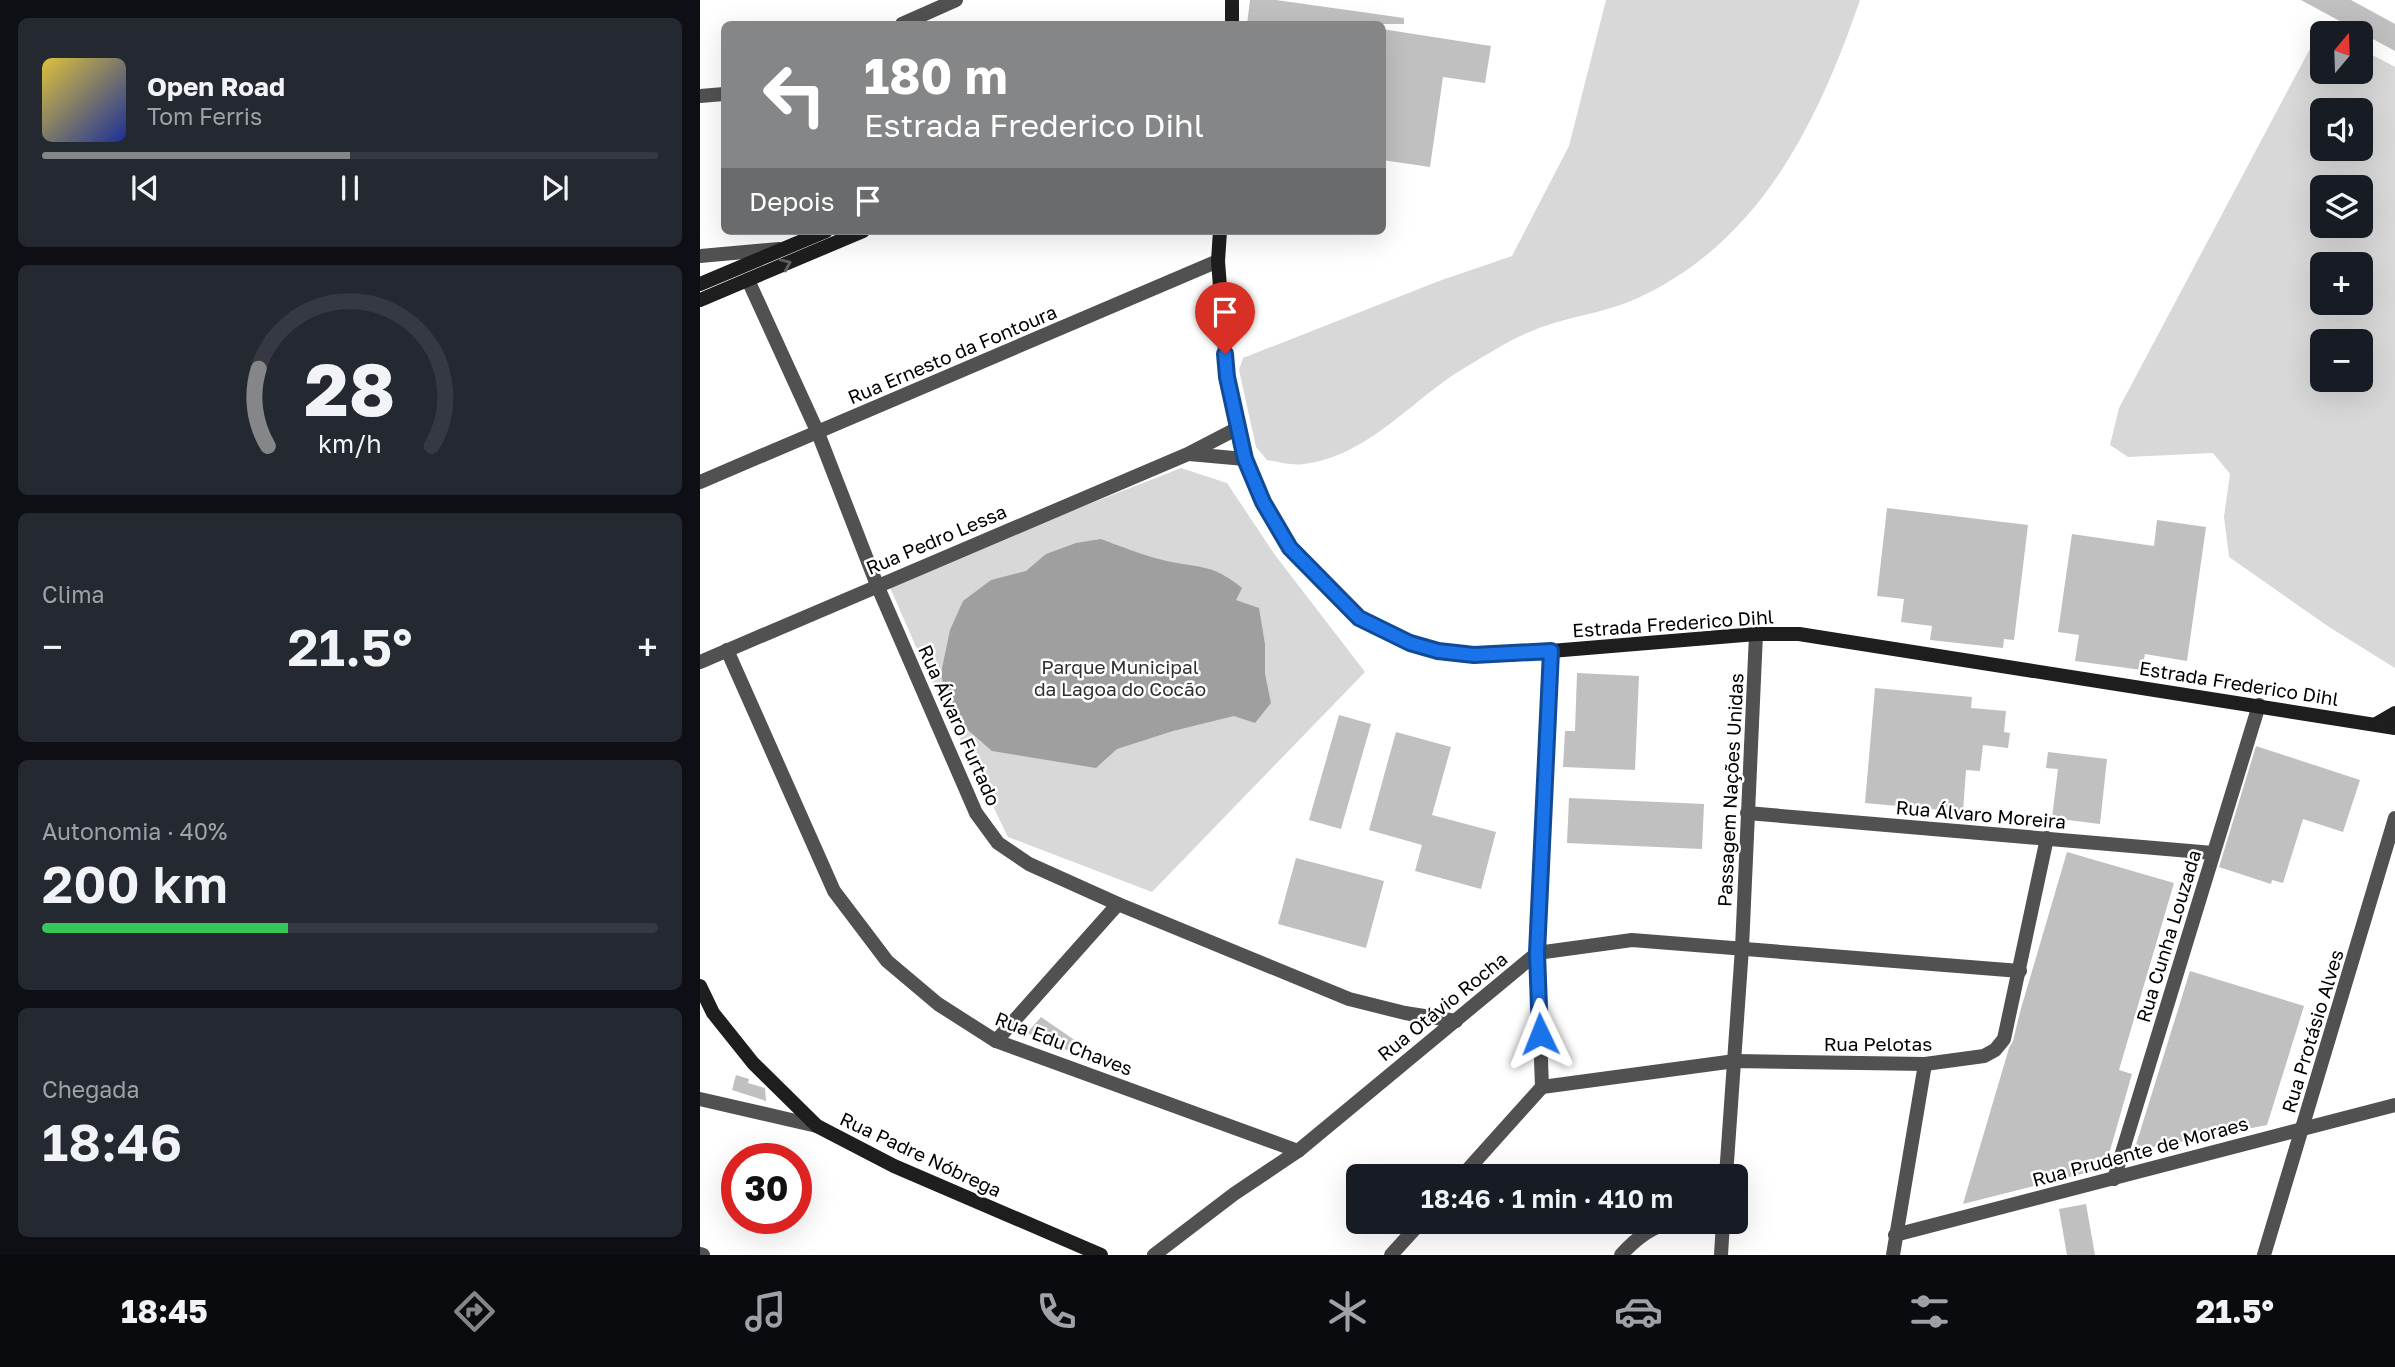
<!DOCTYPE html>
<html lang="pt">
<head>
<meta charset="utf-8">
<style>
	:root { --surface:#171b24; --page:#242831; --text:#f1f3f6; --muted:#9ea1a6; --line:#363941; --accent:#858687 }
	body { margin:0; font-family:"Golos Text",sans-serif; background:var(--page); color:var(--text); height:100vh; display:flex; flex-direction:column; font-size:26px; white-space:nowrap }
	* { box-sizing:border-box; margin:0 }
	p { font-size:23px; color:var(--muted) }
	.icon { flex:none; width:38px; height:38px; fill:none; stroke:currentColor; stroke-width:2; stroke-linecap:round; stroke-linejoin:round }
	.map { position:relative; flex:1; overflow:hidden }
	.sheet { display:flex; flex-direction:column; gap:18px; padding:18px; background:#0d0f14; width:700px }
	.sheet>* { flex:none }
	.hud { position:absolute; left:21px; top:21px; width:665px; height:214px; border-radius:10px; box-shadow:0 7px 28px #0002; background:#858687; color:#fff; overflow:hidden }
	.needle { width:46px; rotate:19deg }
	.fabs { position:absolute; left:1610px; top:21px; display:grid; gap:14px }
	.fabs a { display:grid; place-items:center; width:63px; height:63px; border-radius:10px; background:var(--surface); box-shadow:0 7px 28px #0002; font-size:35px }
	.speed { position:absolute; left:21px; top:1143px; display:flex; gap:14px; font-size:35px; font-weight:700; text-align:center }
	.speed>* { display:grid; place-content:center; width:91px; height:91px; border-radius:50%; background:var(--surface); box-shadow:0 7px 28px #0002; line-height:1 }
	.speed .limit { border:10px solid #d22; background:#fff; color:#111 }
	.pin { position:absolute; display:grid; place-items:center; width:60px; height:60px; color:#fff; margin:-72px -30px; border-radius:50% 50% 50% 0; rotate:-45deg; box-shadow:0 0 7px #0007 }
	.pin .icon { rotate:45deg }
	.me { position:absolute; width:77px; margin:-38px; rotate:358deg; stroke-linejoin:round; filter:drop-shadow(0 0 5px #0008) }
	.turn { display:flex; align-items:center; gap:24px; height:147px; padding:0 28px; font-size:32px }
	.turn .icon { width:91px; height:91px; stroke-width:2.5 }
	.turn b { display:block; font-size:49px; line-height:60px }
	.then { display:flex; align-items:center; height:66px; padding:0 28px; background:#0003; gap:14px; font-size:26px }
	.big { font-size:52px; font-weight:600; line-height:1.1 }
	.sheet .card { flex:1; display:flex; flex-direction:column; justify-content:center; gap:10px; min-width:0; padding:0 24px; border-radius:10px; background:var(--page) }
	.sheet .dial { align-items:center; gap:0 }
	.dial svg { height:182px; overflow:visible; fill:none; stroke:var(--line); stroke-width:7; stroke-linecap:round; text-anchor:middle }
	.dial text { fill:var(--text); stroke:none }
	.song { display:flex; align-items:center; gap:21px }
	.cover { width:84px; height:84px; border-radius:10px; background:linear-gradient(135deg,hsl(50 70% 55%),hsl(230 70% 35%)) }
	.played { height:7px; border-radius:4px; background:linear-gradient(90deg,var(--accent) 50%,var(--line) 50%) }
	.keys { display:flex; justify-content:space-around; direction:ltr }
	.heat { display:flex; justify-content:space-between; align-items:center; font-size:38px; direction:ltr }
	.charge { height:10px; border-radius:5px; background:linear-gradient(90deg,#34c759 40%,var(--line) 0) }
	.trip { position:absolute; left:646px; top:1164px; width:402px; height:70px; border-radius:10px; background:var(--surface); box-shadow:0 7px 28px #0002; font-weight:600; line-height:70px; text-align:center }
	.dock { display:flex; height:112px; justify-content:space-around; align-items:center; background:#090b0e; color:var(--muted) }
	.dock .icon { width:49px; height:49px }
	.dock .on { color:var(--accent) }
	.dock b { font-size:32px; color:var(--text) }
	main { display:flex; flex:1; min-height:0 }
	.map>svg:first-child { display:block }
	.green { fill:#d8d8d8; fill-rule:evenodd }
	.water { fill:#9f9f9f }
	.building { fill:#c0c0c0 }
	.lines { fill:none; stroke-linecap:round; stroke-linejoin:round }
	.street { stroke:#515151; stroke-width:14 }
	.secondary { stroke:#1e1e1e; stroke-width:14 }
	.oneway { stroke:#626262 }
	.route-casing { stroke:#114b97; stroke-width:18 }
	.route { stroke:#1a73e8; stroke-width:12 }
	.labels { text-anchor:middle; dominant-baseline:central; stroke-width:5; stroke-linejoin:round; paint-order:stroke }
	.street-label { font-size:19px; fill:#000; stroke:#fff }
	.park-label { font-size:19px; fill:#2f2f2f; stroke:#fff }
</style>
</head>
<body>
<main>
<section class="sheet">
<div class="card">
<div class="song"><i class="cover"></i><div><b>Open Road</b><p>Tom Ferris</p></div></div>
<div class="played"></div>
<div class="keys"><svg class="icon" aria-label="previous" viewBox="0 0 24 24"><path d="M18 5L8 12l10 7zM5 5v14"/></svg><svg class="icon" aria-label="pause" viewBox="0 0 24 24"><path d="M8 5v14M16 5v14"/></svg><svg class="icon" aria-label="next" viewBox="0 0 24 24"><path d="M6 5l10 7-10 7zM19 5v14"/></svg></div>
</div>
<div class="card dial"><svg viewBox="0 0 100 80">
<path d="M14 69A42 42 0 1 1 86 69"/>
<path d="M14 69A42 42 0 0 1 10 35" stroke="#858687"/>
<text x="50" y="56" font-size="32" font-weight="700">28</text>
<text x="50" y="72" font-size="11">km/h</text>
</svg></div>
<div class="card"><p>Clima</p>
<div class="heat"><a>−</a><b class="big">21.5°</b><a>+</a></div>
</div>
<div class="card"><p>Autonomia · 40%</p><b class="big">200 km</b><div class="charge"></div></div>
<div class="card"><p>Chegada</p><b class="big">18:46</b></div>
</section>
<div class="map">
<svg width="1695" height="1255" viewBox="0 0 1695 1255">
	<rect width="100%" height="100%" fill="#fff"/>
	<g class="green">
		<path d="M906,0H1160C1118,122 1061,241 938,298C903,314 862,317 827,333C806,342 786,355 766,367C713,398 669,456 604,464C593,466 579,462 567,460L556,447L539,370L543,358L739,281L812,256L869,146Z"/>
		<path d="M1621,28L1631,33H1622V72H1661V49L1695,67V668L1629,627L1529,557L1524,517L1530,474L1513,453L1428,457L1410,445L1419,408ZM1622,110H1661V149H1622ZM1622,187H1661V226H1622ZM1622,264H1661V303H1622ZM1622,341H1661V380H1622Z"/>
		<path d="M481,468L527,483L575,555L665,672L452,892L308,837L223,663L188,583Z"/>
	</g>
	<path class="water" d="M401,539C420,546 439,554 459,559C495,569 510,561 542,588L536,600L559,608L565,644V674L571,703L555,723L534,716L473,731L417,749L396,768L292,751L261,724L246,697L241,673L250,630L263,601L291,580L326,571L346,554L376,543Z"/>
	<g class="building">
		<path d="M550,0H576L704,18V24H547Z"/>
		<path d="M1601,0H1651L1695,24V51Z"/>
		<path d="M682,29L791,46L785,83L743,77L730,167L682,160Z"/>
		<path d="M1187,508L1328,525L1314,640L1304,639L1303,648L1230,640L1232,626L1201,622L1204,599L1177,596Z"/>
		<path d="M1457,520L1506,527L1487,661L1445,654L1442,670L1375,661L1379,635L1358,632L1372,534L1454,546Z"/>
		<path d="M877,673L939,676L935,770L863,767L865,731H875Z"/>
		<path d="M1175,688L1272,697L1271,708L1306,711L1304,732L1310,733L1308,748L1283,745L1280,771L1266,770L1263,812L1165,803Z"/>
		<path d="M639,715L671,724L641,829L609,820Z"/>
		<path d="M696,732L751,747L732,815L796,832L781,889L715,871L722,845L669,830Z"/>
		<path d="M1556,746L1660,780L1643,832L1603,819L1583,883L1572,880L1571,884L1519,867Z"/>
		<path d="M1348,752L1407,759L1400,824L1352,818L1358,769L1346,768Z"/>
		<path d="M869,798L1004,804L1002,849L867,843Z"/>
		<path d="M1367,852L1474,883L1419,1070L1432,1074L1405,1168L1263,1204L1309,1048L1313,1041L1320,1012Z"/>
		<path d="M596,858L684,881L666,948L578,924Z"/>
		<path d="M1490,971L1604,1006L1567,1125L1434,1151Z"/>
		<path d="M341,1017L376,1041L371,1052L327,1033Z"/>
		<path d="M36,1075L49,1079L48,1083L65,1088L66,1101L32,1090Z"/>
		<path d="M1386,1204L1395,1255H1367L1359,1209Z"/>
	</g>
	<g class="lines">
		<g class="street">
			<path d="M202,24L256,0"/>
			<path d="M0,96L24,94"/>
			<path d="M0,256L79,249"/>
			<path d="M48,280L118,433L177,585L276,813L298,843L329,864L418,904L649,999L705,1013L756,1021"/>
			<path d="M489,454L545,459"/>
			<path d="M0,482L518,261"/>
			<path d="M27,650L134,891L187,961L238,1004L296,1041L598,1151"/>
			<path d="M0,662L488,454L538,428"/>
			<path d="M1047,813L1513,853"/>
			<path d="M296,1041L418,904"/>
			<path d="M842,1087L1035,1061L1225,1064L1284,1056L1295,1050L1304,1039L1347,838"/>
			<path d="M0,1099L117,1126"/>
			<path d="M762,1176L842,1087L837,953L851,651"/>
			<path d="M1026,1176L1042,948L1056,634"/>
			<path d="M1414,1179L1559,705"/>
			<path d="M1195,1235L1695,1105"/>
			<path d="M0,1254L3,1255"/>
			<path d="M454,1255L534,1194L598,1151L837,953L932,940L1320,971"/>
			<path d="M691,1255L721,1222"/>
			<path d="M921,1255C956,1217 974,1220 1023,1226"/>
			<path d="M1021,1255L1023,1222"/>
			<path d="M1193,1255L1225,1064"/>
			<path d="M1564,1255L1695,818"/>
		</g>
		<g class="secondary">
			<path d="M532,0V24"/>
			<path d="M520,231L518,261L527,377L545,459L563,502L590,548L659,618L710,643L738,651L774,655L851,651L1056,634H1099L1695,728"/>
			<path d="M0,284L126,231"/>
			<path d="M0,300L163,231"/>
			<path d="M1676,724L1695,713"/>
			<path d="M0,986L13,1013L53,1063L117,1126L194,1166L401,1255"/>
		</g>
	</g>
	<defs><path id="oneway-chevron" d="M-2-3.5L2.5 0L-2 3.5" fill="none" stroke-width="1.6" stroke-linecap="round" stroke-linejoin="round" transform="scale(1.75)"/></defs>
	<use class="oneway" href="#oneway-chevron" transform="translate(86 264) rotate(-24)"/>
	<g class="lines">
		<g class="route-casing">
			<path id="route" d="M525,354L527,377L545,459L563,502L590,548L659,618L710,643L738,651L774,655L851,651L837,953L840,1034"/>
		</g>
		<use href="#route" class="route"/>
	</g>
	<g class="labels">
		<g class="street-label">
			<text transform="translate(252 354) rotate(-23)">Rua Ernesto da Fontoura</text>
			<text transform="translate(236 539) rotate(-23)">Rua Pedro Lessa</text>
			<text transform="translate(973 623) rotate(-4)">Estrada Frederico Dihl</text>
			<text transform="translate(1539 683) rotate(9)">Estrada Frederico Dihl</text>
			<text transform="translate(260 725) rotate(66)">Rua Álvaro Furtado</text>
			<text transform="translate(1030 790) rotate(-87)">Passagem Nações Unidas</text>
			<text transform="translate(1281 814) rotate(5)">Rua Álvaro Moreira</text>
			<text transform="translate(1468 936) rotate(-73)">Rua Cunha Louzada</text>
			<text transform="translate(742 1006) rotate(-39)">Rua Otávio Rocha</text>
			<text transform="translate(1612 1031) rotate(-73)">Rua Protásio Alves</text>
			<text transform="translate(364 1043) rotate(21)">Rua Edu Chaves</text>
			<text x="1178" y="1043">Rua Pelotas</text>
			<text transform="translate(1440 1151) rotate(-15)">Rua Prudente de Moraes</text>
			<text transform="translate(221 1154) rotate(25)">Rua Padre Nóbrega</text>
		</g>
		<g class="park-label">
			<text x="420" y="666">Parque Municipal<tspan x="420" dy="22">da Lagoa do Cocão</tspan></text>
		</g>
	</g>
</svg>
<div class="fabs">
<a><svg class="needle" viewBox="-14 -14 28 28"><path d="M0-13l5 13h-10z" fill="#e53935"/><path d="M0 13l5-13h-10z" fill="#9ea1a6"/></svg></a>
<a><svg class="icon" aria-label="sound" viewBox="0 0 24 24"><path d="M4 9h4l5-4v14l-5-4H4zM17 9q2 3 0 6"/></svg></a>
<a><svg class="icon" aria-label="layers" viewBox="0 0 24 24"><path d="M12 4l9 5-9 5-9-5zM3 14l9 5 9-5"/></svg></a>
<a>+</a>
<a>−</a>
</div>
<div class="speed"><div class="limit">30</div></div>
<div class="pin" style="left:525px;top:354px;background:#d93025"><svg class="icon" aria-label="arrive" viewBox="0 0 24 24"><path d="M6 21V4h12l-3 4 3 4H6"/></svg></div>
<svg class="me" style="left:840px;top:1034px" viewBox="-20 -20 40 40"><path d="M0-17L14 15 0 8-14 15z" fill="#1a73e8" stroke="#fff" stroke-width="4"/></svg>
<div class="trip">18:46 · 1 min · 410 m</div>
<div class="hud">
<div class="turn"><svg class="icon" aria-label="left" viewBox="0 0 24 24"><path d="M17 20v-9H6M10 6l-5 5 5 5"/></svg><div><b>180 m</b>Estrada Frederico Dihl</div></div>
<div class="then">Depois<svg class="icon" aria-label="arrive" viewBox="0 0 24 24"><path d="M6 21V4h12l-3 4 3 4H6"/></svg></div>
</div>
</div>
</main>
<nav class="dock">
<b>18:45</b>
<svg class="icon on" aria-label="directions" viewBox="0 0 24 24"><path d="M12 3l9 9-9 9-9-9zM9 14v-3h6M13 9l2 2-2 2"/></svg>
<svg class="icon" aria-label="music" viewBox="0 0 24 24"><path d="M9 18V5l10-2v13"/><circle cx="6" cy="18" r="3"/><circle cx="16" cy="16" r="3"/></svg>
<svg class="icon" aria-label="phone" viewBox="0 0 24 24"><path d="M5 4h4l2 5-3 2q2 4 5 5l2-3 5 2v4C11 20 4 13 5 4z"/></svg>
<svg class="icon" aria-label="climate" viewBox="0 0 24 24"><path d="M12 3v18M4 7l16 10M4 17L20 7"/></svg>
<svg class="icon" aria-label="car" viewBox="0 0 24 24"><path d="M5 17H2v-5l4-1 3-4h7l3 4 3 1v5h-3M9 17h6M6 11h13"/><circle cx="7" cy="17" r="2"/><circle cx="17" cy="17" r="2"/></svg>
<svg class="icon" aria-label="filters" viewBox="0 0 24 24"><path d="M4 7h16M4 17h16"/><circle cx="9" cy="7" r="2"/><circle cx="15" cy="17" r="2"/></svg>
<b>21.5°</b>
</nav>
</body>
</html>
